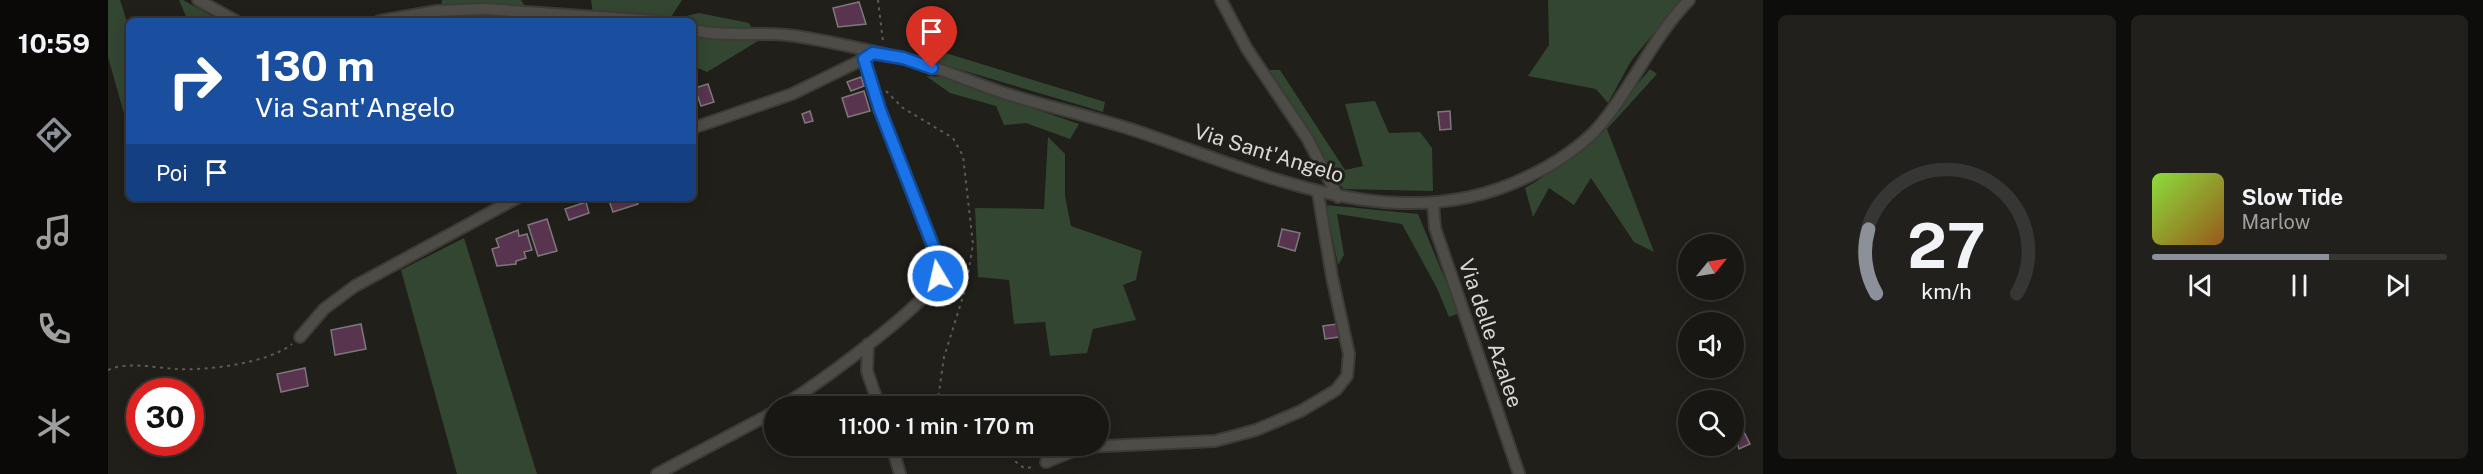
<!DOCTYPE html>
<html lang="it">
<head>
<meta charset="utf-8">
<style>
	:root { --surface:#181714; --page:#21201d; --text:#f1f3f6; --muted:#9f9fa0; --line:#363634; --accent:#8c9099 }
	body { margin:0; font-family:"Public Sans",sans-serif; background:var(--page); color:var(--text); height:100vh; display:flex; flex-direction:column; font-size:22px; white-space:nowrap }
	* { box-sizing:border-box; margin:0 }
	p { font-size:20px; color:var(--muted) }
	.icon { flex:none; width:33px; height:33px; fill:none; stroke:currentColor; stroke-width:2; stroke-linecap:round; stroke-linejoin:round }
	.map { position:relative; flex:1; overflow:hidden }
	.sheet { display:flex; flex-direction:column; gap:15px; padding:15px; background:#0d0d0b; width:720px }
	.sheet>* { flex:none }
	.guide { position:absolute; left:18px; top:18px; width:570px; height:183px; border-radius:9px; box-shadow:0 3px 15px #0003,0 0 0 2px var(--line); background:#1a4fa0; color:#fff; overflow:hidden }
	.needle { width:39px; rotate:60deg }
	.controls { position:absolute; left:1570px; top:234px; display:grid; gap:12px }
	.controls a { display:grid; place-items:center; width:66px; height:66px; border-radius:50%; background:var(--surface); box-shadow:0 3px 15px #0003,0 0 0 2px var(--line); font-size:30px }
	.speed { position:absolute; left:18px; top:378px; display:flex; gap:12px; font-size:30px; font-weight:700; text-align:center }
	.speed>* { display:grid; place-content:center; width:78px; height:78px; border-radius:50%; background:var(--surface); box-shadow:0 3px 15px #0003,0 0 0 2px var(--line); line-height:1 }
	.speed .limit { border:9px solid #d22; background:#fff; color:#111 }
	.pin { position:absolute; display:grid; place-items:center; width:51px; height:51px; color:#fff; margin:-62px -26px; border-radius:50% 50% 50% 0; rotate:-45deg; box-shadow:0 0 6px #0007 }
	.pin .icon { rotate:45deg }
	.me { position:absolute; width:66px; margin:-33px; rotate:351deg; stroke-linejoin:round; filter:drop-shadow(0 0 4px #0008) }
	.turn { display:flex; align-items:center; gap:21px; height:126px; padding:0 30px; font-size:27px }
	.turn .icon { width:78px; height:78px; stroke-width:2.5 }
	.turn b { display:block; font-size:42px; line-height:51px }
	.then { display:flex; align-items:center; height:57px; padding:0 30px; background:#0003; gap:12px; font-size:22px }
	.sheet .card { flex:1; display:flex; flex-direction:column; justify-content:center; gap:9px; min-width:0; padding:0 21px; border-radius:9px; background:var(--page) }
	.sheet .dial { align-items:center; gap:0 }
	.dial svg { height:156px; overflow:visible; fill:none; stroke:var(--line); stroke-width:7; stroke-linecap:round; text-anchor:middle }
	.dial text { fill:var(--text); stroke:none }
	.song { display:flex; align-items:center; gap:18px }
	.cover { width:72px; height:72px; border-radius:9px; background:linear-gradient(135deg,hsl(90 70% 55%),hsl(30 70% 35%)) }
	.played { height:6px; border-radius:3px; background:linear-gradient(90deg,var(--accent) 60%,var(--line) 60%) }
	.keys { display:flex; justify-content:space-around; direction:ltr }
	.sheet .tiles { flex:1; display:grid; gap:15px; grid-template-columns:repeat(2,1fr) }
	.trip { position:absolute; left:656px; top:396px; width:345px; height:60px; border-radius:30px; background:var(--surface); box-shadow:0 3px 15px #0003,0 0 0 2px var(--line); font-weight:600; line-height:60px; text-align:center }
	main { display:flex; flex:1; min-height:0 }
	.tabs { display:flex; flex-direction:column; width:108px; justify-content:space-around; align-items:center; background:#0a0908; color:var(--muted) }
	.tabs .icon { width:42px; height:42px }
	.tabs .selected { color:var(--accent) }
	.tabs b { font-size:27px; color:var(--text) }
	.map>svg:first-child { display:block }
	.green { fill:#334631 }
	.building { fill:#58344e; stroke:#7e787c; stroke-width:1.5 }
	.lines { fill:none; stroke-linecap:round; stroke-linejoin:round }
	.street-casing { stroke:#3c3b37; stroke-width:14 }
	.path { stroke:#5c5b57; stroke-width:2; stroke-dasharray:3 4.5; stroke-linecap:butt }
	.street { stroke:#4e4c47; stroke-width:10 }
	.route-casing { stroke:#114b97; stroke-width:15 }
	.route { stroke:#1a73e8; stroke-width:10 }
	.labels { text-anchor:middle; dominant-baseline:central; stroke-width:6; stroke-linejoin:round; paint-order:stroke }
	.street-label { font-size:21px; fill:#dad9d6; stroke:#201f1a }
</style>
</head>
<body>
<main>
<nav class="tabs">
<b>10:59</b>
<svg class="icon selected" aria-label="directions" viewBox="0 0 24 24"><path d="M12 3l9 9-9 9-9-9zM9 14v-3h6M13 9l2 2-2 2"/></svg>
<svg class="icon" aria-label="music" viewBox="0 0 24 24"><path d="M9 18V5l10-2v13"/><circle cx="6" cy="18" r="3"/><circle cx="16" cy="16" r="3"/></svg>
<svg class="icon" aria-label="phone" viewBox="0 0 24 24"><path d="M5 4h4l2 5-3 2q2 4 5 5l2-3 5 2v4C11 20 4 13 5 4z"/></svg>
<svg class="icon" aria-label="climate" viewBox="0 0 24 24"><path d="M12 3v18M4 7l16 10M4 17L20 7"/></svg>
</nav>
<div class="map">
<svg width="1655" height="474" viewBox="0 0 1655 474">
	<rect width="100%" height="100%" fill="#201f1a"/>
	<g class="green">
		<path d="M0,0H12L21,28V131L0,57Z"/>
		<path d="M71,0H75L113,21H80Z"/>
		<path d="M334,0H413L427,21H387L383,3L353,4L346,21H320L332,18Z"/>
		<path d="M483,0H574L561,20L591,13L641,23L650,41L599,72L585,66V21H486Z"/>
		<path d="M1440,0H1573L1523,61L1500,103L1488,89L1420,76L1441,45Z"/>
		<path d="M831,51L997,102L995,112L830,63Z"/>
		<path d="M1542,69L1549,74L1499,129L1546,252L1526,242L1483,178L1466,205L1441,188L1425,217L1417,188C1474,156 1502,118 1542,69Z"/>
		<path d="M1161,70H1172L1237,170L1255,166L1237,104L1267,101L1281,133L1312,132L1324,148L1325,191L1236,189L1227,180Z"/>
		<path d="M818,76L834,77L971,124L962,139L918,123L896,125L888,106L842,93Z"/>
		<path d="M940,137L957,154V196L963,226L1034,251L1028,280L1015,285L1028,320L985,329L979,353L942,356L937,322L906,324L901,280L870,277L867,208L936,209Z"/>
		<path d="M1218,205L1310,214L1351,313L1341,317L1329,288L1294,224L1229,214L1236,255L1230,265Z"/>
		<path d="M356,238L429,474H349L293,270Z"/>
	</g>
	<g class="building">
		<path d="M751,2L758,24L730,27L725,8Z"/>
		<path d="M753,77L756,86L743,91L739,82Z"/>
		<path d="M600,84L606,102L593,106L587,88Z"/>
		<path d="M756,91L762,111L740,117L734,98Z"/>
		<path d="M702,111L705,121L697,123L694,114Z"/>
		<path d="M1342,111L1343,129L1332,130L1330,112Z"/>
		<path d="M500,198H528L530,204L505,212Z"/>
		<path d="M478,202L481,213L461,220L457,209Z"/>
		<path d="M439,219L449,251L430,256L420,225Z"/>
		<path d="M1174,229L1192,233L1187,251L1170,246Z"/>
		<path d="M410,230L411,236L419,234L424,250L416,252L418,258L408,261V264L389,266L384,249L391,247L388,239Z"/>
		<path d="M253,324L258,349L227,355L223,330Z"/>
		<path d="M1229,324L1231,337L1217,339L1215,326Z"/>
		<path d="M197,368L200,386L173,392L169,374Z"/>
		<path d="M1634,428L1642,444L1631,449L1626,432Z"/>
	</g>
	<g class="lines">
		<g class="street-casing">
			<g id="street">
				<path d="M90,0L128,21"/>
				<path d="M1113,0L1139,49L1199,138L1230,197"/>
				<path d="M271,21L329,11L376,9L548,21"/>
				<path d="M585,30C616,37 648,32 679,35C714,39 759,50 794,58C829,66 864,83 899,94C947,109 996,119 1043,136C1165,178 1296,240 1423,175C1445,165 1470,148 1487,131C1523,91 1543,39 1581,0"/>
				<path d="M585,128L684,94L760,57"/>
				<path d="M1325,203L1327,228L1411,474"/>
				<path d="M192,337L216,309L247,286L409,198"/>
				<path d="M760,344L759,371L771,406"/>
				<path d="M674,406C704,388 817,307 829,279C832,269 830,261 827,252L772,110L756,59"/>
				<path d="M784,446L792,474"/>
				<path d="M938,462L975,447L1107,441L1148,430L1193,411L1228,390L1239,376L1241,354L1224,277L1210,193"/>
				<path d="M549,474L666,412"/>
			</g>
		</g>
		<g class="path">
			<path d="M770,0L775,42"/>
			<path d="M778,91L795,108L845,138L855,156L865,244L858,287L836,357L829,406"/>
			<path d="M0,370C20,361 47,368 68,369C98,371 161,363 184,344"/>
			<path d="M836,446L841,452L849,446"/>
			<path d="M908,446V462L916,468L927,467"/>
		</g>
		<use href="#street" class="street"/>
	</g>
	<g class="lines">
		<g class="route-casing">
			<path id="route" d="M824,68L795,58L765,53L756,59L772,110L829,256L830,276"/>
		</g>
		<use href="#route" class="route"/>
	</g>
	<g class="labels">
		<g class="street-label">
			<text transform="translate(1161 153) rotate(17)">Via Sant'Angelo</text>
			<text transform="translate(1383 333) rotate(71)">Via delle Azalee</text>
		</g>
	</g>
</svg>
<div class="controls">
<a><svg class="needle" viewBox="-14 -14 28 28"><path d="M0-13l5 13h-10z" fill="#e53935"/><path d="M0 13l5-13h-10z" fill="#9f9fa0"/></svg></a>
<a><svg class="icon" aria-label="sound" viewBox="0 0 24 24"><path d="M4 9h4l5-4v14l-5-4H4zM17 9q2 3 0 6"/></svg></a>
<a><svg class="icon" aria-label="search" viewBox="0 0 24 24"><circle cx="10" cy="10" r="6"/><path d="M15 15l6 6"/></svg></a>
</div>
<div class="speed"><div class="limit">30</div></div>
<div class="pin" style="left:824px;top:68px;background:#d93025"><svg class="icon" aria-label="arrive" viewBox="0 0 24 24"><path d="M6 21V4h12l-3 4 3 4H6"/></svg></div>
<svg class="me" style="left:830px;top:276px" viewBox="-20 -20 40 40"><circle r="17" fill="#1a73e8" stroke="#fff" stroke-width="3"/><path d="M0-11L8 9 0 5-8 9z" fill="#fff"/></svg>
<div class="trip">11:00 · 1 min · 170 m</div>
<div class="guide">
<div class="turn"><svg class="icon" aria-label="right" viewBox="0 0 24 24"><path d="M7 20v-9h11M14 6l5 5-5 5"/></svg><div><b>130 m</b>Via Sant'Angelo</div></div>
<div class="then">Poi<svg class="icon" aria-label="arrive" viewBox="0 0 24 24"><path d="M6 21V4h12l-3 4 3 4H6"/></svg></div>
</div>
</div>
<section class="sheet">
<div class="tiles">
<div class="card dial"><svg viewBox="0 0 100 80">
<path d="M14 69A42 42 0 1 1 86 69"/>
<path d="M14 69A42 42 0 0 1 10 36" stroke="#8c9099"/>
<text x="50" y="56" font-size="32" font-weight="700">27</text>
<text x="50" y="72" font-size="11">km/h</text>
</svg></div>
<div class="card">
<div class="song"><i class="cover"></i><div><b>Slow Tide</b><p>Marlow</p></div></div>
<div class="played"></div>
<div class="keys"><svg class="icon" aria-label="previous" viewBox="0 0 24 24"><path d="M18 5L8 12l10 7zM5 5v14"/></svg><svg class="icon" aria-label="pause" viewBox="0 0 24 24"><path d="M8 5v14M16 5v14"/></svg><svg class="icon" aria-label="next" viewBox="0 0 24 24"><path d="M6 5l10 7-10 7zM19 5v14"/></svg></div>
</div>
</div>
</section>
</main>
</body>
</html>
